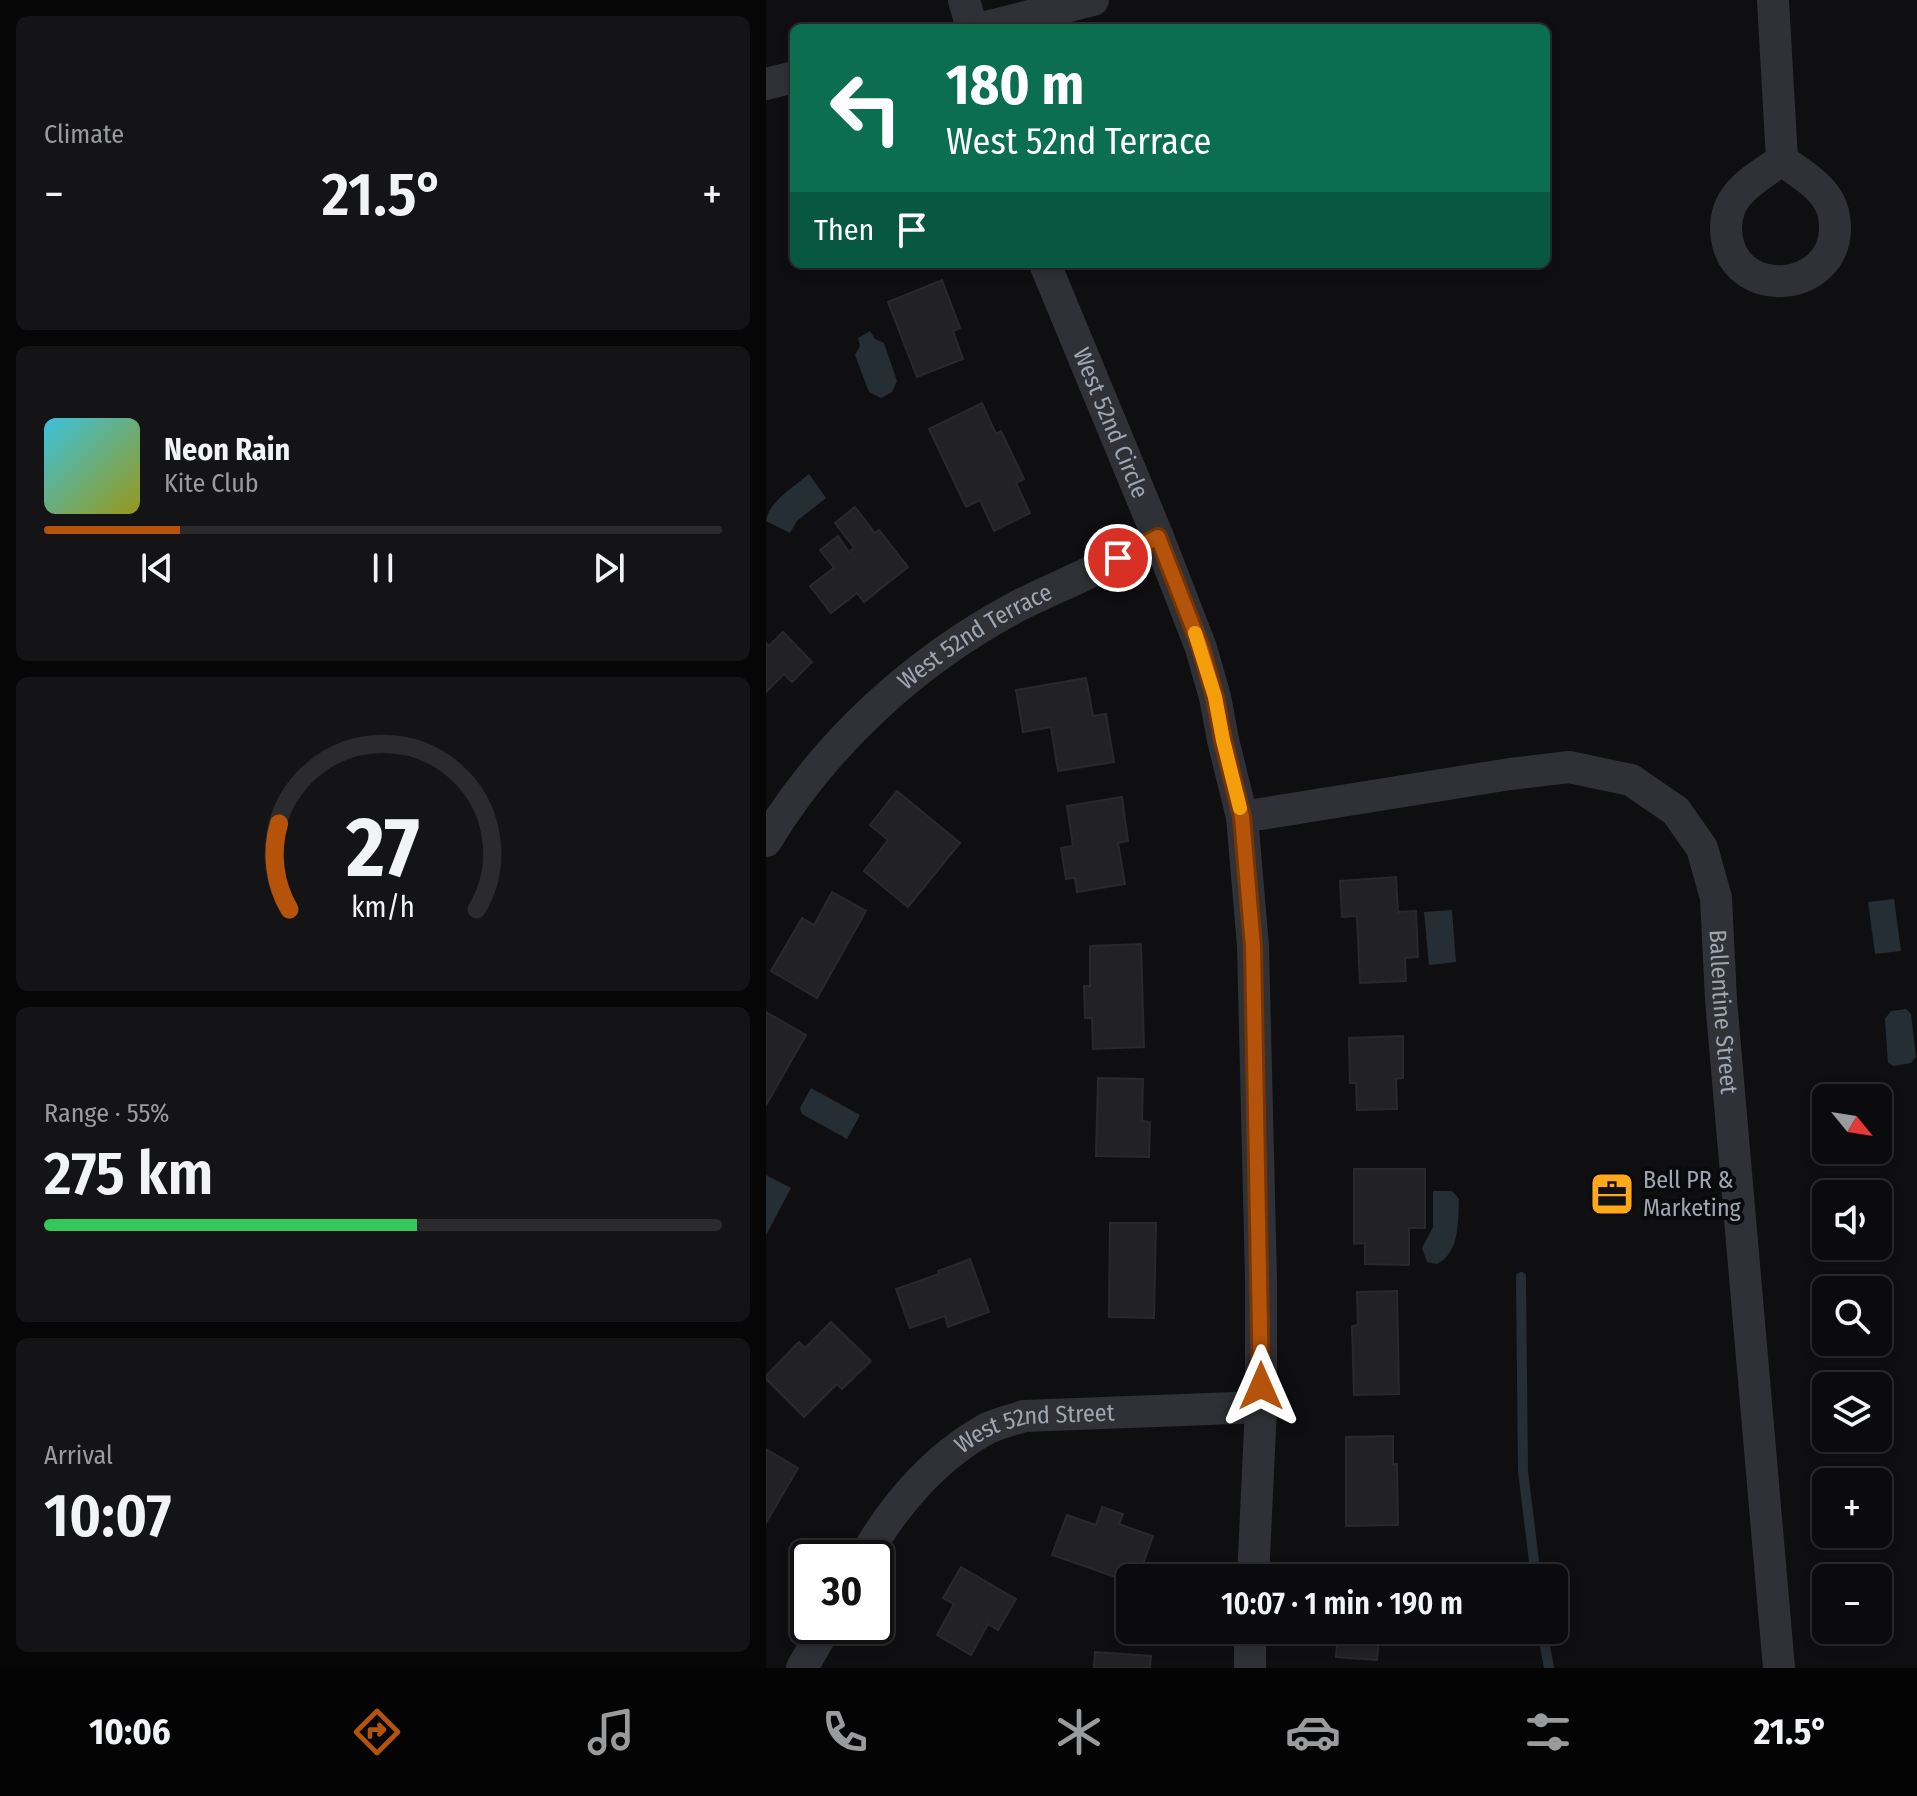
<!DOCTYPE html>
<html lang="en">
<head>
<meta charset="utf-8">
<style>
	:root { --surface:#0b0b0d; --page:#141416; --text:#f1f3f6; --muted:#9a9b9d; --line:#2b2b2e; --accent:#b45309 }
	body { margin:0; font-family:"Fira Sans Condensed",sans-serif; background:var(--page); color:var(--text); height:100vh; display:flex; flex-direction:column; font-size:30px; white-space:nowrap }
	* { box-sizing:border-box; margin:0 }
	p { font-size:26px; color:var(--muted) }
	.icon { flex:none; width:44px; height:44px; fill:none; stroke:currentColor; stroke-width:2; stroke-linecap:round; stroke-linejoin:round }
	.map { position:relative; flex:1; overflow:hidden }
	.drawer { display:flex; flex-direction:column; gap:16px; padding:16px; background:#060607; width:766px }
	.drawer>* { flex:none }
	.hud { position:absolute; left:24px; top:24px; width:760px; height:244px; border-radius:12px; box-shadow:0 4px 12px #0003,0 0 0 2px var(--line); background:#0b6e4f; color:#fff; overflow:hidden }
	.needle { width:52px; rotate:120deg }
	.controls { position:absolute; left:1046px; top:1084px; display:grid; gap:16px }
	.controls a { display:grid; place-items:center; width:80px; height:80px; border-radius:12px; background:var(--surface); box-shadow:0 4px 12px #0003,0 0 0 2px var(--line); font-size:40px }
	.speed { position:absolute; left:24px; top:1540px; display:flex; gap:16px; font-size:40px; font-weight:700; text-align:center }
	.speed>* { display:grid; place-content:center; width:104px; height:104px; border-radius:50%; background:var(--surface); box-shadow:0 4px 12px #0003,0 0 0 2px var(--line); line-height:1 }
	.speed .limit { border:4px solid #111; border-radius:12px; background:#fff; color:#111 }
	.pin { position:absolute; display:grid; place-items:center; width:68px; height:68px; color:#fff; margin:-34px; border:4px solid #fff; border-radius:50%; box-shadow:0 2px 8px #0007 }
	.me { position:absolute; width:88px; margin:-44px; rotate:0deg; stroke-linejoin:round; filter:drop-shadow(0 0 6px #0008) }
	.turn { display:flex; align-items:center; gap:28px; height:168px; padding:0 24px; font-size:36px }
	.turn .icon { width:104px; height:104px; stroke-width:2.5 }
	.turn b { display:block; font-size:56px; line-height:68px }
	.then { display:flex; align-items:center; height:76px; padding:0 24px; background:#0003; gap:16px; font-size:30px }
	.big { font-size:60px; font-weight:600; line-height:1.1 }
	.drawer .tile { flex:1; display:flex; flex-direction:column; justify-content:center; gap:12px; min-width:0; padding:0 28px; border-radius:12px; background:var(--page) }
	.drawer .dial { align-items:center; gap:0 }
	.dial svg { height:208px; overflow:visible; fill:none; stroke:var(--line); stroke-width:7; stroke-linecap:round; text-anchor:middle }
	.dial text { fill:var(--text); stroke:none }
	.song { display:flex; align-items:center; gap:24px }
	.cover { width:96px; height:96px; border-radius:12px; background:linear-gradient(135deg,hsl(190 70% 55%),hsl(60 70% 35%)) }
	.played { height:8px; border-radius:4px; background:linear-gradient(90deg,var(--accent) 20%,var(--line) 20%) }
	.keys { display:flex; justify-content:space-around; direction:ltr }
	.heat { display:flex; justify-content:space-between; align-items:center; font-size:44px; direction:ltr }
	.charge { height:12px; border-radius:6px; background:linear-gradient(90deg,#34c759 55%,var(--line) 0) }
	.trip { position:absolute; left:350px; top:1564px; width:452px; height:80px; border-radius:12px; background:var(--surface); box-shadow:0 4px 12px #0003,0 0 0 2px var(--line); font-weight:600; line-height:80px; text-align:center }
	.tabs { display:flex; height:128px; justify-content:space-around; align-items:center; background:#040405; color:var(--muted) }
	.tabs .icon { width:56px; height:56px }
	.tabs .on { color:var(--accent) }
	.tabs b { font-size:36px; color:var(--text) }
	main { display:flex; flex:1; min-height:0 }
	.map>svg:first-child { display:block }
	.water { fill:#252e35 }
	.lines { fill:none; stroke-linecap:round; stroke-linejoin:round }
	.stream { stroke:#252e35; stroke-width:10 }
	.building { fill:#222225; stroke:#29292d; stroke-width:2 }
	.minor { stroke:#303136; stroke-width:32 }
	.route-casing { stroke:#753606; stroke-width:20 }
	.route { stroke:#b45309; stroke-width:14 }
	.slow { stroke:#f59e0b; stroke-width:14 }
	.labels { text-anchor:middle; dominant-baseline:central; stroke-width:8; stroke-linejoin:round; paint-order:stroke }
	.street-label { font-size:24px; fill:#9fa6b3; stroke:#0a0a0c }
	.poi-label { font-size:24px; fill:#9fa6b3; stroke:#0a0a0c; text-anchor:start }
</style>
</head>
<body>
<main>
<section class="drawer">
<div class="tile"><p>Climate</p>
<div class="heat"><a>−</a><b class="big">21.5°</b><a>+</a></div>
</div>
<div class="tile">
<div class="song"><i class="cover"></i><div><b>Neon Rain</b><p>Kite Club</p></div></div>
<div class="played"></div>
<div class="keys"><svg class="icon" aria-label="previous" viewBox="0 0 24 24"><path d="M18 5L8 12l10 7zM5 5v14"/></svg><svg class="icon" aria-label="pause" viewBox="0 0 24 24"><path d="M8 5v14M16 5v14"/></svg><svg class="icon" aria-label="next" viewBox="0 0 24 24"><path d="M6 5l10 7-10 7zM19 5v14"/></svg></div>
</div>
<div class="tile dial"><svg viewBox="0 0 100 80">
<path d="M14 69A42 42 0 1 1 86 69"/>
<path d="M14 69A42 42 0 0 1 10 36" stroke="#b45309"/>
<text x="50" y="56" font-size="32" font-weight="700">27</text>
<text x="50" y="72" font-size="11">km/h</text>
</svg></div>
<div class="tile"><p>Range · 55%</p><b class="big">275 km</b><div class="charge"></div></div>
<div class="tile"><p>Arrival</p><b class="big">10:07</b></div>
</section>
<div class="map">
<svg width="1151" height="1668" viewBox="0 0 1151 1668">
	<rect width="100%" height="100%" fill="#0f0f11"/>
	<g class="water">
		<path d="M104,331L109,339L118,343L131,381L126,392L115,398L103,392L89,355L94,346L92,338Z"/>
		<path d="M43,474L60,498L31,521L24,533L0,521C3,501 28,487 43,474Z"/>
		<path d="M1128,899L1135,951L1109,954L1102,902Z"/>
		<path d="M686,910L690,962L663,965L658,912Z"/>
		<path d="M1140,1009L1145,1014L1150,1057L1145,1063L1128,1066L1122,1063L1119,1019L1125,1011Z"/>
		<path d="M45,1088L94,1115L81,1139L36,1114L34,1108Z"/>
		<path d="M0,1175L25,1188L0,1235Z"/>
		<path d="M667,1191H686L693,1199C692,1221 694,1253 671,1264L661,1262L656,1248L667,1227Z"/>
	</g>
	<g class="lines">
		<g class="stream">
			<path d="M755,1277L757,1471L770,1578"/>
			<path d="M776,1630L783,1668"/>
		</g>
	</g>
	<g class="building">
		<path d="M176,280L194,328L187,331L197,359L151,377L122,302Z"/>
		<path d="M216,403L230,434L235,431L258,479L250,483L264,513L228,531L214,500L200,507L163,429Z"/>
		<path d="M89,507L109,533L113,530L142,567L98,602L91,593L65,613L44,586L68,568L54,550L72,536L83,552L88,548L69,523Z"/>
		<path d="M17,632L46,662L26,682L18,674L0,692V643L3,646Z"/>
		<path d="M320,678L327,716L340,714L348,762L292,771L285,727L257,732L250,690Z"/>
		<path d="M131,791L194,843L142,907L98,871L122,840L104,825Z"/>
		<path d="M356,797L362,841L352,843L359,884L311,892L309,878L300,879L295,848L307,846L301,806Z"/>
		<path d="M630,877L632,912L650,911L652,957L639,958L640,981L594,983L591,916L576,917L574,881Z"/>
		<path d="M66,892L100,911L51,998L5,971L36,918L48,925Z"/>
		<path d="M375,944L378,1047L327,1049L326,1018H319L318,986H324V946Z"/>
		<path d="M0,1012L40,1035L0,1105Z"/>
		<path d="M637,1036V1078L630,1079L631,1109L591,1110L590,1083H584L583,1038Z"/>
		<path d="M332,1078L377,1079L376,1121L384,1122L383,1157L330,1156Z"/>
		<path d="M588,1169H659V1228H643V1265L599,1264V1243L588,1244Z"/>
		<path d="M344,1223H390L388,1318L343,1317Z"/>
		<path d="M204,1259L223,1312L182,1327L179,1316L144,1328L130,1289L173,1274L172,1271Z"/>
		<path d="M631,1291L633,1394L588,1395L586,1326L592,1325L591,1292Z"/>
		<path d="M65,1322L105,1361L76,1389L71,1384L38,1417L0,1379V1376L33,1342L39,1348Z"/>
		<path d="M627,1436V1464H631L632,1525L580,1526V1437Z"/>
		<path d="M0,1449L32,1468L0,1523Z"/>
		<path d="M336,1507L357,1514L353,1524L387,1536L372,1578H364V1582L286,1555L301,1515L330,1525Z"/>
		<path d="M578,1565L644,1570L643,1578H577Z"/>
		<path d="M195,1567L250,1599L232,1630L222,1624L205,1655L171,1635L188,1604L177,1598Z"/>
		<path d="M572,1630H614L611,1660L570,1657Z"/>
		<path d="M329,1652L385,1656L384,1668H328Z"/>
	</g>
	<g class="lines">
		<g class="minor">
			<path d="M198,0L206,28"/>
			<path d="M1007,0L1016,160"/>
			<path d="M216,28L327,0"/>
			<path d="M0,84L28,77"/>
			<path d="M1016,160C1032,172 1052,183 1062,200C1067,208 1069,219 1069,229C1068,292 972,301 961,239C954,196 986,181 1016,160Z"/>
			<path id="s1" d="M279,264L392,537L435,648L449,697L457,740L476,817L487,946L495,1279V1407L487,1578"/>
			<path id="s2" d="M476,817L744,774L803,767L865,780L910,811L936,848L950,898L955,1000L1013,1668"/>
			<path id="s3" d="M0,841C59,743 149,661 250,607C277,593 305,582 332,568C352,558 372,547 392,537"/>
			<path id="s4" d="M98,1558C127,1506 169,1457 222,1428C233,1423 246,1420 258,1416L495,1407"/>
			<path d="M36,1668L60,1626"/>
			<path d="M484,1668V1630"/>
		</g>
	</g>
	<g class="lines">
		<g class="route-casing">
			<path id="route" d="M352,558L392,537L435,648L449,697L457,740L476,817L487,946L495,1386"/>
		</g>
		<use href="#route" class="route"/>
		<path class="slow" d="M429,633L449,697L457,740L474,808"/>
	</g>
	<defs>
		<g id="office-square" transform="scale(2.3)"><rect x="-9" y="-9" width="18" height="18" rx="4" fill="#ffa919" stroke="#0a0a0c"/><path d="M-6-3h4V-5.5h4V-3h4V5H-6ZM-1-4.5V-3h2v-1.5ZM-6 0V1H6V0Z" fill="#111"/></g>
	</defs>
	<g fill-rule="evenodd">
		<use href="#office-square" x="846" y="1194"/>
	</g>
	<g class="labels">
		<g class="street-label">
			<text stroke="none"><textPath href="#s1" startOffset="172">West 52nd Circle</textPath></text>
			<text stroke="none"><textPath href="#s3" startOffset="296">West 52nd Terrace</textPath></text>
			<text stroke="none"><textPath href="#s2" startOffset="660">Ballentine Street</textPath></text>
			<text stroke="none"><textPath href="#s4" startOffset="228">West 52nd Street</textPath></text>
		</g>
		<g class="poi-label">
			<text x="877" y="1180">Bell PR &amp;<tspan x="877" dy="28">Marketing</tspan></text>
		</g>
	</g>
</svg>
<div class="controls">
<a><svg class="needle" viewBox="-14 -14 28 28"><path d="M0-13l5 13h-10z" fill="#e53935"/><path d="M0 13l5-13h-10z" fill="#9a9b9d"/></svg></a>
<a><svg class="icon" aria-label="sound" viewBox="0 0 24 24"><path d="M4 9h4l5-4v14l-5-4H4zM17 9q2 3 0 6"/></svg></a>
<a><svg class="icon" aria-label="search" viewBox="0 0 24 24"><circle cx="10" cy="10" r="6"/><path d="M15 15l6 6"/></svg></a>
<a><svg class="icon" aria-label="layers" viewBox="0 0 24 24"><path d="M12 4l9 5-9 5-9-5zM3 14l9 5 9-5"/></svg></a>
<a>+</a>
<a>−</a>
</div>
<div class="speed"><div class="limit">30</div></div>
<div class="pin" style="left:352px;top:558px;background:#d93025"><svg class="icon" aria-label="arrive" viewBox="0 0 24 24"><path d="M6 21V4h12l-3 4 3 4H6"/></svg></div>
<svg class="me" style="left:495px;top:1386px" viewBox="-20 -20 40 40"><path d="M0-17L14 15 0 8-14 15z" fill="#b45309" stroke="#fff" stroke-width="4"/></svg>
<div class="trip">10:07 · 1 min · 190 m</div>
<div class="hud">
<div class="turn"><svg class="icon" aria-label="left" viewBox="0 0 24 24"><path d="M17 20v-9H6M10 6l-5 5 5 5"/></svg><div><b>180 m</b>West 52nd Terrace</div></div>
<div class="then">Then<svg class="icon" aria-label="arrive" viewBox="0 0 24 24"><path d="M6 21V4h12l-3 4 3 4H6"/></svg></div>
</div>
</div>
</main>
<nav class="tabs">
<b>10:06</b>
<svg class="icon on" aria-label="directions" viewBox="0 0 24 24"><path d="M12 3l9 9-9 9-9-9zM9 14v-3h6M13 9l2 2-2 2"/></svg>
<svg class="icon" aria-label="music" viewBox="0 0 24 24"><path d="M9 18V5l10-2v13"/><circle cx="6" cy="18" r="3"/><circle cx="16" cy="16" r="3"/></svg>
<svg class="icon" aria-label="phone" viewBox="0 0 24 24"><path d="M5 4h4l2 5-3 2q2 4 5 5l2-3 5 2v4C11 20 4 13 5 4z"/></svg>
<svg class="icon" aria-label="climate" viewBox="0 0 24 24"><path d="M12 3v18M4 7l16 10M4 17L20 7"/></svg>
<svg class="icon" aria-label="car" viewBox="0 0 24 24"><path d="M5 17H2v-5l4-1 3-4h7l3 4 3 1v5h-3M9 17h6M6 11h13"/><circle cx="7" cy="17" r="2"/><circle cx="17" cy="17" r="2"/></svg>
<svg class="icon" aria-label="filters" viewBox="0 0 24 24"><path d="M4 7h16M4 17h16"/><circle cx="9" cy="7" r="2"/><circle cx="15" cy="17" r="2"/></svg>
<b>21.5°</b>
</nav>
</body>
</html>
